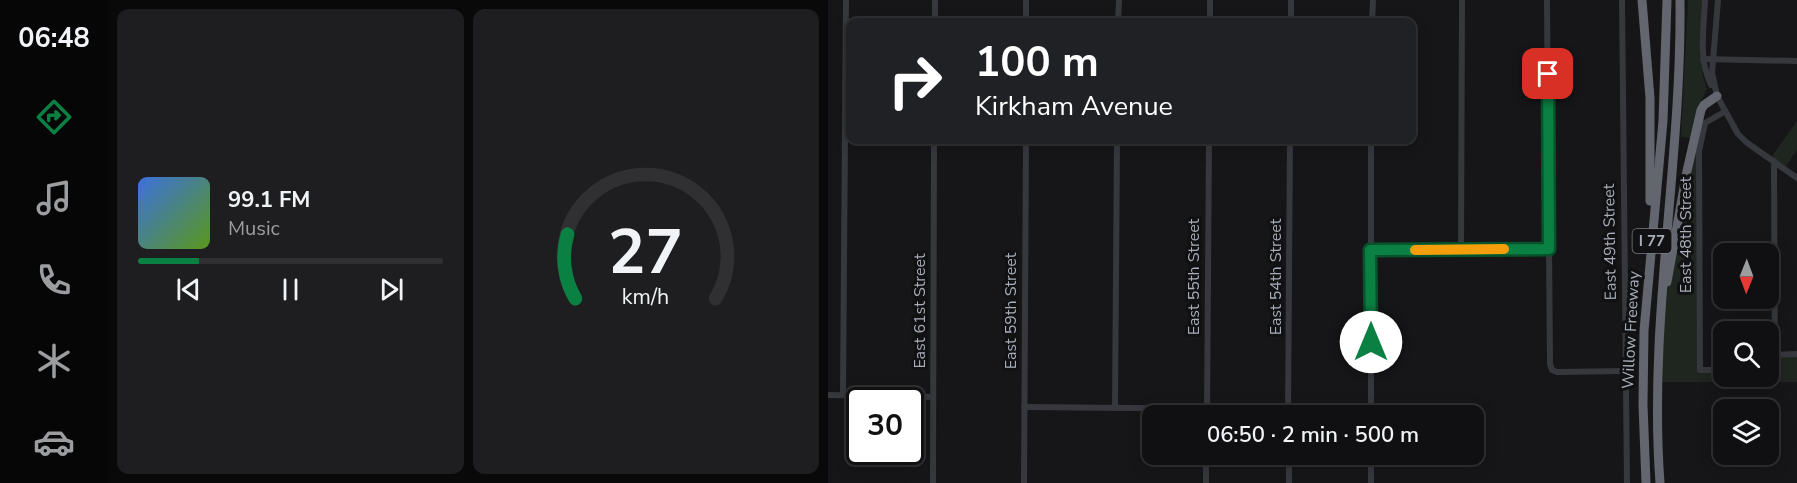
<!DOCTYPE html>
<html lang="en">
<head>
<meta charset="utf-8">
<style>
	:root { --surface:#101012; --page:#1e1e20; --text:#f1f3f6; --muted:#9c9d9f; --line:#303032; --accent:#0b8043 }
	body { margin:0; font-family:"Nunito Sans",sans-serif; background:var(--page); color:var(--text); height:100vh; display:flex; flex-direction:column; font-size:22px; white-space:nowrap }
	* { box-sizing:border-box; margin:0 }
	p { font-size:20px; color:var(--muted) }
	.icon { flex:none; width:33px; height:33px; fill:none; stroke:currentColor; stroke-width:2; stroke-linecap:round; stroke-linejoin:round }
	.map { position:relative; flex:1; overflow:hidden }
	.details { display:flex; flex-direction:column; gap:9px; padding:9px; background:#09090a; width:720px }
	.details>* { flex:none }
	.top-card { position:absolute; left:18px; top:18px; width:570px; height:126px; border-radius:12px; box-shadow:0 3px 15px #0003,0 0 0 2px var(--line); background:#202124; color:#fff; overflow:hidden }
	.needle { width:39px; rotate:181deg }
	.controls { position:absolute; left:885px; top:243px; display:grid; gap:12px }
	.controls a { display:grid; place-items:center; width:66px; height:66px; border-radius:12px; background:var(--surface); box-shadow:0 3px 15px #0003,0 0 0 2px var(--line); font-size:30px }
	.speed { position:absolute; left:18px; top:387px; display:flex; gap:12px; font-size:30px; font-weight:700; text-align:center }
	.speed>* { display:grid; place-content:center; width:78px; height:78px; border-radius:50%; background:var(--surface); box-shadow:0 3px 15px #0003,0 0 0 2px var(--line); line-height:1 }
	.speed .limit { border:3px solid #111; border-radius:9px; background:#fff; color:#111 }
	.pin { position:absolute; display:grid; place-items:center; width:51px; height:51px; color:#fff; margin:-26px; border-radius:12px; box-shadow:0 3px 9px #0006 }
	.me { position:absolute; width:66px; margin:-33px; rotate:0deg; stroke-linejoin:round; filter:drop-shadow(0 0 4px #0008) }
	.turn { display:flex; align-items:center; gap:21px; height:126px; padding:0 30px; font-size:27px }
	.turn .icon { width:78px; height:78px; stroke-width:2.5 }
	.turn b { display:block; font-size:42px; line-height:51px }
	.details .tile { flex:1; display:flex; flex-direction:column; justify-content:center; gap:9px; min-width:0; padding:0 21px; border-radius:12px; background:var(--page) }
	.details .dial { align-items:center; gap:0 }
	.dial svg { height:156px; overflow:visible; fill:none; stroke:var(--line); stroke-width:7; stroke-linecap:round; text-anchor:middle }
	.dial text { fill:var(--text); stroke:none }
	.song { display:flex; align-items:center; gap:18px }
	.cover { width:72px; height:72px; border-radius:9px; background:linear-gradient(135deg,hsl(220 70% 55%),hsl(90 70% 35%)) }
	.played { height:6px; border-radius:3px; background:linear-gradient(90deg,var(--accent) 20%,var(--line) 20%) }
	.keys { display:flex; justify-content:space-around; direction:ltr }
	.details .tiles { flex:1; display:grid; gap:9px; grid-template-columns:repeat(2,1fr) }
	.trip { position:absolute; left:314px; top:405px; width:342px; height:60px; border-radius:12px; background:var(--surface); box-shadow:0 3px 15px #0003,0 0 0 2px var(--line); font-weight:600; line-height:60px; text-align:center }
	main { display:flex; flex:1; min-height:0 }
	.dock { display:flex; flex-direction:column; width:108px; justify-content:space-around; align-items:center; background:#060607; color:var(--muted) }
	.dock .icon { width:42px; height:42px }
	.dock .active { color:var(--accent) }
	.dock b { font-size:27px; color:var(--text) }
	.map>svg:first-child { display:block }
	.green { fill:#1e261f }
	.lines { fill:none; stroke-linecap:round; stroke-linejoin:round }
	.minor { stroke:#37383d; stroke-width:6 }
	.highway { stroke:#63666e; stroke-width:9 }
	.route-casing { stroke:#07532c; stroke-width:15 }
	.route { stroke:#0b8043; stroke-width:10 }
	.slow { stroke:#f59e0b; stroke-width:10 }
	.labels { text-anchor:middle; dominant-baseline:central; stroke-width:6; stroke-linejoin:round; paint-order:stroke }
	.shield { fill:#111113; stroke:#7b7e86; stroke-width:1.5 }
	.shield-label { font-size:15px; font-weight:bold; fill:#a8adb8 }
	.street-label { font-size:16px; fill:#a8adb8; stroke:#111113 }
</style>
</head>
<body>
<main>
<nav class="dock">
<b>06:48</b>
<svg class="icon active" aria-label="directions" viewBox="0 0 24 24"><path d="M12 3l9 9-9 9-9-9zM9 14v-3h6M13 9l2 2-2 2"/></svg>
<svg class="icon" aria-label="music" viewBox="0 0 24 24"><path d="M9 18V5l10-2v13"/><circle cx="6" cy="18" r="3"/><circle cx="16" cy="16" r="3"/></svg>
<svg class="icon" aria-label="phone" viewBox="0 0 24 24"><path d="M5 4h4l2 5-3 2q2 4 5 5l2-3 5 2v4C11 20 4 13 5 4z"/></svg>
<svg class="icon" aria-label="climate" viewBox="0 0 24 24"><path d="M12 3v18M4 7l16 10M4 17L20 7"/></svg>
<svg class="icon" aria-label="car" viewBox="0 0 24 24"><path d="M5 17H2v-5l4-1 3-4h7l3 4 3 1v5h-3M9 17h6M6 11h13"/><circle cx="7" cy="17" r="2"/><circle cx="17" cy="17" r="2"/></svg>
</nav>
<section class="details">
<div class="tiles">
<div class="tile">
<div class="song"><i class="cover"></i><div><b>99.1 FM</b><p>Music</p></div></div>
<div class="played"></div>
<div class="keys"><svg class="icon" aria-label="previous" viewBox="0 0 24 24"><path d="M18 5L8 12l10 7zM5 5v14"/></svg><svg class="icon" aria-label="pause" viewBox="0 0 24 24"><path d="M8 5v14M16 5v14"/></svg><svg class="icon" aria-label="next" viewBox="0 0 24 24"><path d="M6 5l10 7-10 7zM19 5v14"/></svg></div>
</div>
<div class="tile dial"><svg viewBox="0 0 100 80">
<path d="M14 69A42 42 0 1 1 86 69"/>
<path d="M14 69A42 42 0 0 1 10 36" stroke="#0b8043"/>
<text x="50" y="56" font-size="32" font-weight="700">27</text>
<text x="50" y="72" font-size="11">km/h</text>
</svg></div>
</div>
</section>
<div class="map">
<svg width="969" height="483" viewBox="0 0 969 483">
	<rect width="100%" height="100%" fill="#161618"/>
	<g class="green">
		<path d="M860,0H877L876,68L874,73L879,89L868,111L862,138L853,137Z"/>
		<path d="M969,121V150L956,169L942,159Z"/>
		<path d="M863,149L871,151L872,370H895L896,376H940L941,370H947V355L969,354V382H829L833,313Z"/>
	</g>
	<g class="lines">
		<g class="minor">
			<path d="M719,0L722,364L724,370L729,372L797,371"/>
			<path d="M794,0L799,483"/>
			<path d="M877,0C876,29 870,58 883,85"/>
			<path d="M890,0L884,73L889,96L910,134L918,142L969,178"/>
			<path d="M107,22V0"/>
			<path d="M198,22V0"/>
			<path d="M290,22L291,0"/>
			<path d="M382,22V0"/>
			<path d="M463,22V0"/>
			<path d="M544,22L545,0"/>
			<path d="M875,59L969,61"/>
			<path d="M633,250L634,0"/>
			<path d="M542,251L721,248"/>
			<path d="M947,355L969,354"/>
			<path d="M896,370H872L871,151L877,123L896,112"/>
			<path d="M940,370H947L946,161"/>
			<path d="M0,395L105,397"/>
			<path d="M15,395L18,0"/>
			<path d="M196,407L543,410"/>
			<path d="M287,408L289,140"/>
			<path d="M379,416L381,140"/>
			<path d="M460,416L462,140"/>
			<path d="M543,416V140"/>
			<path d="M461,454V483"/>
			<path d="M543,454V483"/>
			<path d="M105,483L106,140"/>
			<path d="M196,483L198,140"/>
			<path d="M378,483V454"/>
		</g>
		<g class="highway">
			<path d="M814,0L822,98V201"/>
			<path d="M839,282L859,171L873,110L876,105L889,96"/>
			<path d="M818,483L815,405L816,331L835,121L839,0"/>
			<path d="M832,483C820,321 854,161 852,0"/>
		</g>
	</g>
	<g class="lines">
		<g class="route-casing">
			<path id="route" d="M543,342L542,250L721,249L720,74"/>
		</g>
		<use href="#route" class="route"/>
		<path class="slow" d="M587,250L676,249"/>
	</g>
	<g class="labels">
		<rect class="shield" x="804.5" y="229" width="39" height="24" rx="4.5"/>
		<g class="shield-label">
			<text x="824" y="241">I 77</text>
		</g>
		<g class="street-label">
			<text transform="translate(858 235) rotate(-90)">East 48th Street</text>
			<text transform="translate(782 242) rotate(-91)">East 49th Street</text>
			<text transform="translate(366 277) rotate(-90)">East 55th Street</text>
			<text transform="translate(448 277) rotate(-90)">East 54th Street</text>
			<text transform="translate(92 311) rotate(-90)">East 61st Street</text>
			<text transform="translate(183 311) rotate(-90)">East 59th Street</text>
			<text transform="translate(803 330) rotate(-87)">Willow Freeway</text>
		</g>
	</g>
</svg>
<div class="controls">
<a><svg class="needle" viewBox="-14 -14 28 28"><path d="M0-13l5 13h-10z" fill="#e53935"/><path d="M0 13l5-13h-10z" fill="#9c9d9f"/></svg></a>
<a><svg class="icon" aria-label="search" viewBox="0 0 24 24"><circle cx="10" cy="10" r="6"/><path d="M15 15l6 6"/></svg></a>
<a><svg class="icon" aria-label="layers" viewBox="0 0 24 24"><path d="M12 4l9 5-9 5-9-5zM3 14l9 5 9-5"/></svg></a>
</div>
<div class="speed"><div class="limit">30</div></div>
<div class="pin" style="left:720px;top:74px;background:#d93025"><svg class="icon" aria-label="arrive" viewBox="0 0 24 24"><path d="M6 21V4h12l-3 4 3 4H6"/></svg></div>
<svg class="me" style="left:543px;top:342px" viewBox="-20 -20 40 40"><circle r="19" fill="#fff"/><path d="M0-13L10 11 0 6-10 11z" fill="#0b8043"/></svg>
<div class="trip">06:50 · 2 min · 500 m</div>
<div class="top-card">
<div class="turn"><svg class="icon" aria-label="right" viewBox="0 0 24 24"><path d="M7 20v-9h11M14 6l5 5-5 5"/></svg><div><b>100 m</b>Kirkham Avenue</div></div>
</div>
</div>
</main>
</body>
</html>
